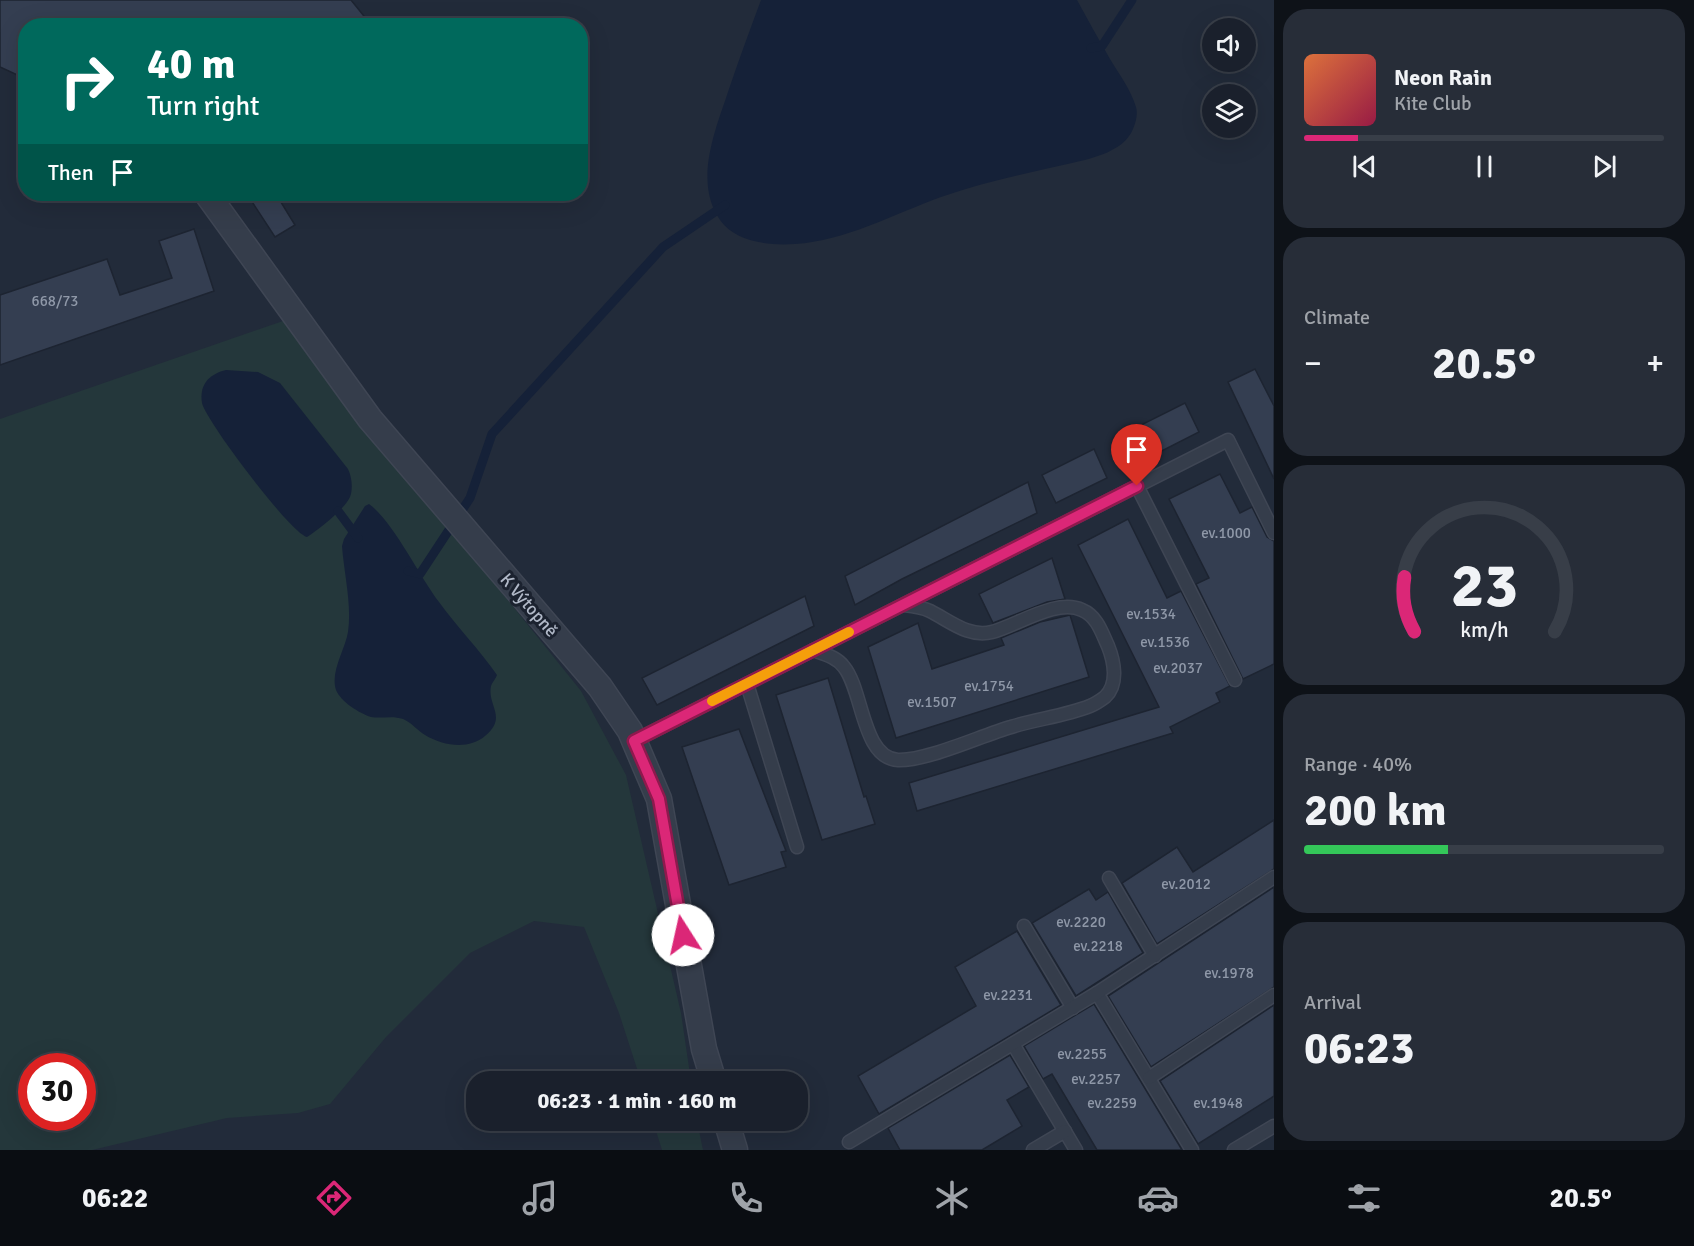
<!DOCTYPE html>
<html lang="en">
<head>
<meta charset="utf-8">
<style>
	:root { --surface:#1a202c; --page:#272d38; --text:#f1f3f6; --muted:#9fa3a9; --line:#383e48; --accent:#db2777 }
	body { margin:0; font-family:Signika,sans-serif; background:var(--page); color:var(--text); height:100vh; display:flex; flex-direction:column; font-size:22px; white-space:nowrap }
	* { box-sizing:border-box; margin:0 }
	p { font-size:20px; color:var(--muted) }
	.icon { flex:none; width:33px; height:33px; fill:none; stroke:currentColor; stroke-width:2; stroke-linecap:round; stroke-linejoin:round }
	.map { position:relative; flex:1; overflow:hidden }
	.side { display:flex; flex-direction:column; gap:9px; padding:9px; background:#0e1218; width:420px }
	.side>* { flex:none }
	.guide { position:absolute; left:18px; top:18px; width:570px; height:183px; border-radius:24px; box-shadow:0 6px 24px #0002,0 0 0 2px var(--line); background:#00695c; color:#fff; overflow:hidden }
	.controls { position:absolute; left:1202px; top:18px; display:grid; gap:12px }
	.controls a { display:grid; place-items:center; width:54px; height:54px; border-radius:50%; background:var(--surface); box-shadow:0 6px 24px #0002,0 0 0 2px var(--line); font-size:30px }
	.speed { position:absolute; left:18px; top:1053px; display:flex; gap:12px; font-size:30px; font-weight:700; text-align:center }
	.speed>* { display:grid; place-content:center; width:78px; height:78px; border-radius:50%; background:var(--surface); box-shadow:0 6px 24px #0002,0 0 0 2px var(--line); line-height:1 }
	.speed .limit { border:9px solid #d22; background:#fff; color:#111 }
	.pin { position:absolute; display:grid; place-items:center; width:51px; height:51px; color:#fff; margin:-62px -26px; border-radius:50% 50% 50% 0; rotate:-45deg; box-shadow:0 0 6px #0007 }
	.pin .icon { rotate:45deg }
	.me { position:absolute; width:66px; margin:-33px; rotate:350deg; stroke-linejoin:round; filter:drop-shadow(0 0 4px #0008) }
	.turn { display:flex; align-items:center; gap:21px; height:126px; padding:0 30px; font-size:27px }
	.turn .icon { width:78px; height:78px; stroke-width:2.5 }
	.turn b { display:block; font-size:42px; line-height:51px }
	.then { display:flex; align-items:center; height:57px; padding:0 30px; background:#0003; gap:12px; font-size:22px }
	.big { font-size:45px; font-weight:800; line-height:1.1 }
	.side .widget { flex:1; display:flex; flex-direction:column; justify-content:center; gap:9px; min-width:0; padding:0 21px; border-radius:24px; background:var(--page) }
	.side .dial { align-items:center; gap:0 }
	.dial svg { height:156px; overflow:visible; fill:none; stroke:var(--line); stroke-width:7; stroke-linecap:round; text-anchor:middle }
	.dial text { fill:var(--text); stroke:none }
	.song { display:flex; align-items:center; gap:18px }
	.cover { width:72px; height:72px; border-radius:9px; background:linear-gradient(135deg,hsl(20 70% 55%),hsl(340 70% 35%)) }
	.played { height:6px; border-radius:3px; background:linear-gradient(90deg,var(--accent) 15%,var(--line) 15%) }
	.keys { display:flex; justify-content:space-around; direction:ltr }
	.heat { display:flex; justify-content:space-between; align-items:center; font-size:33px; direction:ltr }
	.charge { height:9px; border-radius:4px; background:linear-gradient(90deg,#34c759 40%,var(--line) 0) }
	.trip { position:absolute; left:466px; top:1071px; width:342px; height:60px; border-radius:24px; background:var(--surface); box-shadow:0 6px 24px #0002,0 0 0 2px var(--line); font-weight:800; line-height:60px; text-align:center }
	.menu { display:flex; height:96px; justify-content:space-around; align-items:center; background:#0a0d12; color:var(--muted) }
	.menu .icon { width:42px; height:42px }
	.menu .current { color:var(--accent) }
	.menu b { font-size:27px; color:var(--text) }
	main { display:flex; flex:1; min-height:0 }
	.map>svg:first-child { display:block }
	.green { fill:#24373b; fill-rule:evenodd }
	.water { fill:#152138 }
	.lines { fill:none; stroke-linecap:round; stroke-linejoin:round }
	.stream { stroke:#152138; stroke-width:9 }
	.building { fill:#343e51; stroke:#1d2431; stroke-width:1.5 }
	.lane-casing { stroke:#3f4654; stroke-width:15 }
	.street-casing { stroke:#3f4654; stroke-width:27 }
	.lane { stroke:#353d4b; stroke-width:12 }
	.street { stroke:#353d4b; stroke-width:24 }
	.route-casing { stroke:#8e194d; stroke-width:15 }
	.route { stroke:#db2777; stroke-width:10 }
	.slow { stroke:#f59e0b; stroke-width:10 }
	.labels { text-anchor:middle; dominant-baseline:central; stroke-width:6; stroke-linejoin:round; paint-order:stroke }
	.number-label { font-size:15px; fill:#8f98a8 }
	.street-label { font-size:18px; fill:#b0b8c7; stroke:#1b222f }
</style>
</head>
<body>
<main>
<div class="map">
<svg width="1274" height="1150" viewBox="0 0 1274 1150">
	<rect width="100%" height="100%" fill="#222b3a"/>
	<g class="green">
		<path d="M283,321L581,691L626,775L681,1013L691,1081H641L619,1013L584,927L534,921L470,953L386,1037L330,1104L298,1113L227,1118L92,1150H0V419ZM32,1066H82V1118H32Z"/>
		<path d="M653,1121H697L703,1150H662Z"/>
	</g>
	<g class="water">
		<path d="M761,0H1077C1088,20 1099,40 1110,59C1119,74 1131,90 1136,107C1138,114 1136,122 1133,129C1124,151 1094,158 1072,163C1028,173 984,182 941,197C894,214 845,241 795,244C770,246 735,242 720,220C693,181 716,129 729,89C739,59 750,30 761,0Z"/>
		<path d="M226,370L258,372L280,383L348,469C352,477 353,489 350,497C344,510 318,530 307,537C291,534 206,421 202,403C199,385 209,374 226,370Z"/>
		<path d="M369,504C393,521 419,576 439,602C457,627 479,649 497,675C496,679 492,682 491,686C487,706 508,717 485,736C469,750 443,746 425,735C418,731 411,722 403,719C392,715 382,719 371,717C359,713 341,702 336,690C330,672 345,650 348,632C352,604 344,574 342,546L344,539L365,506Z"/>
	</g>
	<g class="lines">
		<g class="stream">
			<path d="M1091,48L1102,46L1132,0"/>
			<path d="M338,511L358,538"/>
			<path d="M408,571L420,574L470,498L492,434L663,247L725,205"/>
		</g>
	</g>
	<g class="building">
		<path d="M0,0H351L372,26H26V79L0,67Z"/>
		<path d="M247,194H276L295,225L275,237Z"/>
		<path d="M194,229L214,291L0,365V295L107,259L120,295L172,278L159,241Z"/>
		<path d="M1255,369L1274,406V479L1228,382Z"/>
		<path d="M1185,403L1199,432L1148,458L1133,429Z"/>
		<path d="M1094,449L1107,478L1056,503L1042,475Z"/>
		<path d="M1220,474L1240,513L1252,507L1267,537L1274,541V664L1243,679L1196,584L1209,578L1169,499Z"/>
		<path d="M1028,482L1037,513L902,579L855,605L845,576Z"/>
		<path d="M1128,519L1167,598L1181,591L1230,686L1216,693L1220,702L1170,727L1173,733L917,811L909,783L1159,707L1078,545Z"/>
		<path d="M1052,558L1065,599L1047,602L993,623L979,594Z"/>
		<path d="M805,596L814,626L657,705L642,678Z"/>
		<path d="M1070,615L1089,677L896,738L868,647L918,623L932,669L1004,645L1001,638L1040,622Z"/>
		<path d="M828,678L864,797L866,796L875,824L822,840L776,695Z"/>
		<path d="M739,729L786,851L781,852L786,867L729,885L682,747Z"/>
		<path d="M1274,820V869L1157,944L1122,883L1177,847L1193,872Z"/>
		<path d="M1274,887V987L1151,1067L1108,996Z"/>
		<path d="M1089,889L1096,900L1108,892L1143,953L1076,996L1032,923Z"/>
		<path d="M1017,931L1061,1005L879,1114L858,1076L976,1006L955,967Z"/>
		<path d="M1094,1004L1182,1150H1097L1052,1074L1043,1079L1024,1046Z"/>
		<path d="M1274,1005V1096L1198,1144L1160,1081Z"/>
		<path d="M1010,1055L1029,1087L1007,1100L1022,1126L982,1150H900L888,1128Z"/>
	</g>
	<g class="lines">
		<g class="lane-casing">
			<g id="lane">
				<path d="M1137,486L1235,680"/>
				<path d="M813,650C824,654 837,657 844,667C863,690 862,758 898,760C927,761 980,736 1011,727C1036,719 1065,716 1090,706C1095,704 1101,700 1105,697C1119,684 1114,661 1108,646C1102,633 1097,616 1082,610C1057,598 1018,625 992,632C969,638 950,621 930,611C922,607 912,606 903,605"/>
				<path d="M747,684L797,847"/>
				<path d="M634,741L1228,440L1274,533"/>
				<path d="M1109,878L1155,956"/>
				<path d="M1024,926L1073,1008"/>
				<path d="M1097,993L1192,1150"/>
				<path d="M1013,1044L1076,1150"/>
				<path d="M1149,1078L1274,995"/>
				<path d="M849,1142L1097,993L1274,877"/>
				<path d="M1033,1150L1065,1131"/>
				<path d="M1234,1150L1274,1126"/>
			</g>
		</g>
		<g class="street-casing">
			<g id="street">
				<path d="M207,194L370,419L600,687L630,731L659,799L704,1049L714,1082"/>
				<path d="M726,1120L735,1150"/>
			</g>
		</g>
		<use href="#lane" class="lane"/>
		<use href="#street" class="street"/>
	</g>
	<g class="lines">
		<g class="route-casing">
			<path id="route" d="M683,935L659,799L634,741L1137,486"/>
		</g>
		<use href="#route" class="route"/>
		<path class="slow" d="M712,701L849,632"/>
	</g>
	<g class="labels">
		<g class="number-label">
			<text x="55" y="301">668/73</text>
			<text x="1226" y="533">ev.1000</text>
			<text x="1151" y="614">ev.1534</text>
			<text x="1165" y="642">ev.1536</text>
			<text x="1178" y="668">ev.2037</text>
			<text x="989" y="686">ev.1754</text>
			<text x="932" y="702">ev.1507</text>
			<text x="1186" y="884">ev.2012</text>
			<text x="1081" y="922">ev.2220</text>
			<text x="1098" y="946">ev.2218</text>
			<text x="1229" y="973">ev.1978</text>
			<text x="1008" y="995">ev.2231</text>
			<text x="1082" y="1054">ev.2255</text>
			<text x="1096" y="1079">ev.2257</text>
			<text x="1112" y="1103">ev.2259</text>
			<text x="1218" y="1103">ev.1948</text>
		</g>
		<g class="street-label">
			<text transform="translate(529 605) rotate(49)">K Výtopně</text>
		</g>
	</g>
</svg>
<div class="controls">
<a><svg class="icon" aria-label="sound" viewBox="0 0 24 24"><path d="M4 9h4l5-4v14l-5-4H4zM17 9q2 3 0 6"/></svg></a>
<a><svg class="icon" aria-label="layers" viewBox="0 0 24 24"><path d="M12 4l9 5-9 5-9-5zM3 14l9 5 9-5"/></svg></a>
</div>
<div class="speed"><div class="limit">30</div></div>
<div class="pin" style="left:1137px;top:486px;background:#d93025"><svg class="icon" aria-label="arrive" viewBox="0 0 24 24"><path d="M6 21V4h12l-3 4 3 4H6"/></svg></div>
<svg class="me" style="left:683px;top:935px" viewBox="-20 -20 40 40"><circle r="19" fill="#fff"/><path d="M0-13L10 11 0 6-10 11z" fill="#db2777"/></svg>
<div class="trip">06:23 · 1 min · 160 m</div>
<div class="guide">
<div class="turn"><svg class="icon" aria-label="right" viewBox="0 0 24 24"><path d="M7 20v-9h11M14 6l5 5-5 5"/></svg><div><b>40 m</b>Turn right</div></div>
<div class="then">Then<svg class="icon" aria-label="arrive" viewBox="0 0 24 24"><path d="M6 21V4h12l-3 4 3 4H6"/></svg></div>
</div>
</div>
<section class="side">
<div class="widget">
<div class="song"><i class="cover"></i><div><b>Neon Rain</b><p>Kite Club</p></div></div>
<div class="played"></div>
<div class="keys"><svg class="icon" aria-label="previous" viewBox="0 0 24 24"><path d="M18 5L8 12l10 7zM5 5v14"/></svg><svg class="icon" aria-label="pause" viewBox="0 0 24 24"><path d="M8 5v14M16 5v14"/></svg><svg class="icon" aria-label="next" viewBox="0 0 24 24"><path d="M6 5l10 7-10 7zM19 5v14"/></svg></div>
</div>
<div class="widget"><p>Climate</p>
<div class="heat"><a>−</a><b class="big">20.5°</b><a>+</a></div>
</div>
<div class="widget dial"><svg viewBox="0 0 100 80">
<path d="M14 69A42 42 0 1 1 86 69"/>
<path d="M14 69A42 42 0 0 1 9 41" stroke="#db2777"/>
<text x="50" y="56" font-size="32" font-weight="700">23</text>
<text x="50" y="72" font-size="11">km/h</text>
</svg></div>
<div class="widget"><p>Range · 40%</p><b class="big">200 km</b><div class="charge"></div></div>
<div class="widget"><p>Arrival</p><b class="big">06:23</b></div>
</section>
</main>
<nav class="menu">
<b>06:22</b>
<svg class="icon current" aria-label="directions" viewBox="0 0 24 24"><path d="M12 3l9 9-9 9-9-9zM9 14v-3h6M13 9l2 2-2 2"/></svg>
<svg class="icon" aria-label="music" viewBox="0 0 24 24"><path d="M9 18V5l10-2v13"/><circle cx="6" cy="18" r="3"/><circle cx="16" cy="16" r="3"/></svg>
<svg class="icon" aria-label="phone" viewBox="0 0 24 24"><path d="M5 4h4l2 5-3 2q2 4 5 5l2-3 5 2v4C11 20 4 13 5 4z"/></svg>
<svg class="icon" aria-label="climate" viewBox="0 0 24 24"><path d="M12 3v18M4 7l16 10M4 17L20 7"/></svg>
<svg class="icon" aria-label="car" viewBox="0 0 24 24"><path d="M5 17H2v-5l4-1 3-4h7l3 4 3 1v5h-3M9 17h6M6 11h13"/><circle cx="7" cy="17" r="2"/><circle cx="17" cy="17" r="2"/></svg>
<svg class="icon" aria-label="filters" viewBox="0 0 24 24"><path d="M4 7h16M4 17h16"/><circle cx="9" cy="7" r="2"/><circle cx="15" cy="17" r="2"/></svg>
<b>20.5°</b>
</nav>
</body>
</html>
